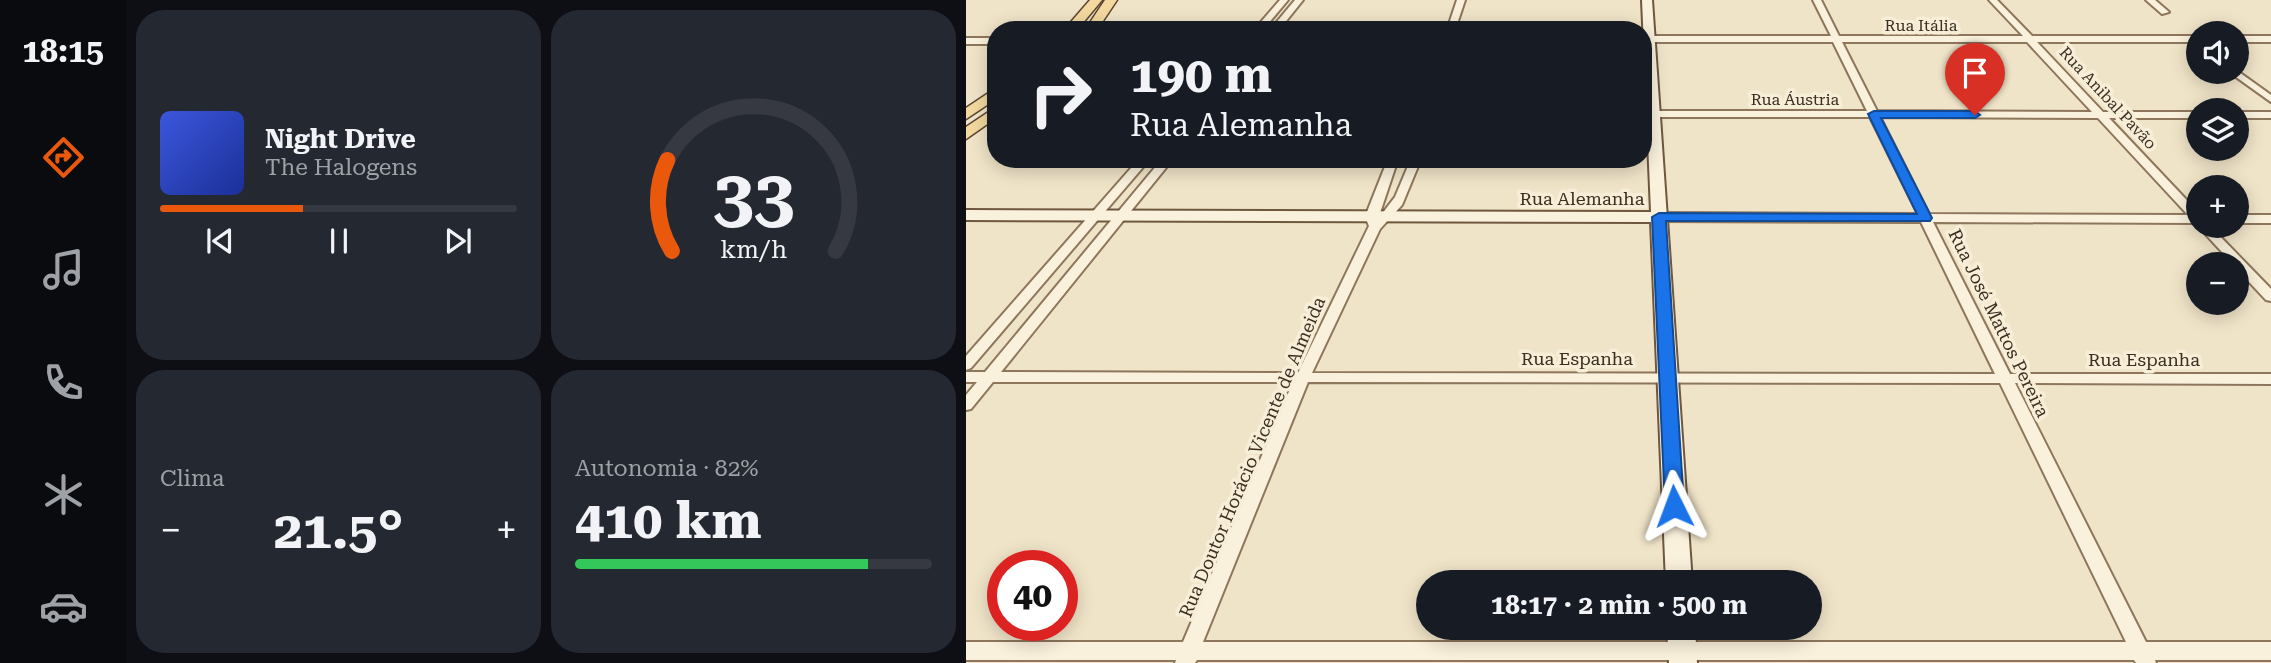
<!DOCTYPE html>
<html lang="pt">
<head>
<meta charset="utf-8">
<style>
	:root { --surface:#171b24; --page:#242831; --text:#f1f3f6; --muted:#9ea1a6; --line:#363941; --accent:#ea580c }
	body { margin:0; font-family:"Roboto Serif",serif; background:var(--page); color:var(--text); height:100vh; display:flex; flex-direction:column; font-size:26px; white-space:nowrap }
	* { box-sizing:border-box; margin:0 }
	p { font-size:23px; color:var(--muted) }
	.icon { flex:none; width:38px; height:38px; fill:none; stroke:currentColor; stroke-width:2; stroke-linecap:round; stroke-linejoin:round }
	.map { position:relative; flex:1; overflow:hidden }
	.drawer { display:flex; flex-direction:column; gap:10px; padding:10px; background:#0d0f14; width:840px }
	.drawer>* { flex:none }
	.hud { position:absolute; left:21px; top:21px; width:665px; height:147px; border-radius:28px; box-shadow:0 4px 18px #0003; background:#171b24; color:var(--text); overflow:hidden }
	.controls { position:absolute; left:1220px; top:21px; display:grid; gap:14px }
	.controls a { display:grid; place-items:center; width:63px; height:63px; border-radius:50%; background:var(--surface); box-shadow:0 4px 18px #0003; font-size:35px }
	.speed { position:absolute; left:21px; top:550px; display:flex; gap:14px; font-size:35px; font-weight:700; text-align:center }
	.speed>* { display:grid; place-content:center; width:91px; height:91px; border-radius:50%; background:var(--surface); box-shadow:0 4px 18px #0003; line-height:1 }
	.speed .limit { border:10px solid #d22; background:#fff; color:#111 }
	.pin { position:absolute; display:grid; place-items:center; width:60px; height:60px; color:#fff; margin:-72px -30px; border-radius:50% 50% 50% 0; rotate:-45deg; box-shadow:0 0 7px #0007 }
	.pin .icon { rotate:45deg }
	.me { position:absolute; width:77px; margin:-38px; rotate:357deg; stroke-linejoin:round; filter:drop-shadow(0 0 5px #0008) }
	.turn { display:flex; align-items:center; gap:24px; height:147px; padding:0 28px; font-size:32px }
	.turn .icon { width:91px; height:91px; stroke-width:2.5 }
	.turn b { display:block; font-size:49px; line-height:60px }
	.big { font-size:52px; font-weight:700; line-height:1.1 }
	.drawer .card { flex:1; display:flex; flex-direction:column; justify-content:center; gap:10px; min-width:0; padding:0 24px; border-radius:28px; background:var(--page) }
	.drawer .dial { align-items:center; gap:0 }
	.dial svg { height:182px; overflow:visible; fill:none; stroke:var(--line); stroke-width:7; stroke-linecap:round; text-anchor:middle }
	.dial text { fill:var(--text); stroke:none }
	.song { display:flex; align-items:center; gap:21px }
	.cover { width:84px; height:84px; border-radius:10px; background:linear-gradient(135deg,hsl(230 70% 55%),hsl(230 70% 35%)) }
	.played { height:7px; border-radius:4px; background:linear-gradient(90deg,var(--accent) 40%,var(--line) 40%) }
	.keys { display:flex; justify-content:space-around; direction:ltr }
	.heat { display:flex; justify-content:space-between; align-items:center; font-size:38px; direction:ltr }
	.charge { height:10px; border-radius:5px; background:linear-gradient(90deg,#34c759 82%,var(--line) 0) }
	.drawer .tiles { flex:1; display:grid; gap:10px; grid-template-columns:repeat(2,1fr) }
	.trip { position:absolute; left:450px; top:570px; width:406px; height:70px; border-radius:35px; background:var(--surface); box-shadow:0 4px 18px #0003; font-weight:700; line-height:70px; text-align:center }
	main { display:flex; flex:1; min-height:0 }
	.tabs { display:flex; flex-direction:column; width:126px; justify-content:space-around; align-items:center; background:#090b0e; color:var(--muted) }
	.tabs .icon { width:49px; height:49px }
	.tabs .on { color:var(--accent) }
	.tabs b { font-size:32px; color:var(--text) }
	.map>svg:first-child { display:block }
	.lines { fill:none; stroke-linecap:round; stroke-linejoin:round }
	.street-casing { stroke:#8d765c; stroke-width:4 }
	.secondary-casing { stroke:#6f573f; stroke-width:4 }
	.primary-casing { stroke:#5b4430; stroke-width:3 }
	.street { fill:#faf1dc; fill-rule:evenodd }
	.secondary { fill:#faf1dc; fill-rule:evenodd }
	.primary { fill:#f3d9a0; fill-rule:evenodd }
	.route { fill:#1a73e8; stroke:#114b97; stroke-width:2 }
	.labels { text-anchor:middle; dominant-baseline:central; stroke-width:7; stroke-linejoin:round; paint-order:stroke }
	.far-street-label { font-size:16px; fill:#3d2e20; stroke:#f7eed8 }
	.street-label { font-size:18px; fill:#3d2e20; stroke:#f7eed8 }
</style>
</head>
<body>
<main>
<nav class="tabs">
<b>18:15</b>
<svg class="icon on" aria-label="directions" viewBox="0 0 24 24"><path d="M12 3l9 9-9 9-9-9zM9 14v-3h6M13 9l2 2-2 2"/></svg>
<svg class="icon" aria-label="music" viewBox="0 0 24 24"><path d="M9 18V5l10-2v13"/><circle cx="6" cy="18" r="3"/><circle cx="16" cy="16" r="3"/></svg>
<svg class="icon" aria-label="phone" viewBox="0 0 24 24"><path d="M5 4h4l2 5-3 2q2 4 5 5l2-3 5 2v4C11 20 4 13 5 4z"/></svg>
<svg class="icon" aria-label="climate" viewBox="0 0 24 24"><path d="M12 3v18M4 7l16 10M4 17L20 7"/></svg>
<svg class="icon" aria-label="car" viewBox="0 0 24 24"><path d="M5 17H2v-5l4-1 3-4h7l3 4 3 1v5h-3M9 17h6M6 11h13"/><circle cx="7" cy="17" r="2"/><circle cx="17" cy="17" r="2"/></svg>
</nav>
<section class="drawer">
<div class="tiles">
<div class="card">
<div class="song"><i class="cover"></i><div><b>Night Drive</b><p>The Halogens</p></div></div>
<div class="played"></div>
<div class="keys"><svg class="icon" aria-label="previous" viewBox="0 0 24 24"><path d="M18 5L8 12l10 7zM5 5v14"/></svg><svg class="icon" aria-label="pause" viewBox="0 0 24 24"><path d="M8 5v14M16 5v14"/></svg><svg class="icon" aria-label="next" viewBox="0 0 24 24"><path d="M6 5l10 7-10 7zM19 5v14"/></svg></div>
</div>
<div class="card dial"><svg viewBox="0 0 100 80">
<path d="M14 69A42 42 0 1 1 86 69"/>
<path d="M14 69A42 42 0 0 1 12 29" stroke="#ea580c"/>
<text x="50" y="56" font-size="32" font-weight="700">33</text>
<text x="50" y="72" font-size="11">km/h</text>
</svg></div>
<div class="card"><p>Clima</p>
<div class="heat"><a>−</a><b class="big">21.5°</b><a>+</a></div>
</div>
<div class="card"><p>Autonomia · 82%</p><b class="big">410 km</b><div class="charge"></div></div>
</div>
</section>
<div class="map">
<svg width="1305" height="663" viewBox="0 0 1305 663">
	<rect width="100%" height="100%" fill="#f0e4c8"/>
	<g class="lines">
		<g class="street-casing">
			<g id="street">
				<path d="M314,0H322L297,30H288Z"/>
				<path d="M329,0H337L313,30H304Z"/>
				<path d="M491,0H499L489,30H481Z"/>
				<path d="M847,0H855L873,36H1057L1023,0H1031L1066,36H1232V42H1071L1137,112H1232V118H1143L1232,212V223L967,222L1044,374H1305V384L1049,383L1180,642H1305V660H1189L1190,663H1170L1168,660H231L229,663H209L210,660H0V642H217L327,382H27L5,409L0,410V395L11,382H0V372H19L196,159H207L35,372L332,373L403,226L399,217L422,159H432L412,219L429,197L445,159H455L436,205L414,229L346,373L1029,374L955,222L693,221L687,217L693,213L952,214L904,117H677V111H901L867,42H677V36H865ZM876,42H1061L1126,112L911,111ZM914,117L1132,118L1222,215L963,214ZM342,382L1034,383L1160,642H237Z"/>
				<path d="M1180,0H1189L1203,12L1196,14Z"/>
				<rect x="1270" y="36" width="35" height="6"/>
				<rect x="0" y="38" width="30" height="6"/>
				<path d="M1270,70L1305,95V102L1263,72Z"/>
				<rect x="1270" y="112" width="35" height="6"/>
				<path d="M173,159H184L5,368L0,370V356Z"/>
				<rect x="1270" y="215" width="35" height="8"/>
				<path d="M1232,226H1244L1305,289V301L1300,300L1270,268V264H1267Z"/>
			</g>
		</g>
		<g class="secondary-casing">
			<g id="secondary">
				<path d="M676,0H686L726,583H700L685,222L0,220V210L685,212Z"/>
				<path d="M701,628H729L731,663H703Z"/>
			</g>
		</g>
		<g class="primary-casing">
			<g id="primary">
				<path d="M124,0H136L111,30H98Z"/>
				<path d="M139,0H151L131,30H119Z"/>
				<path d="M30,88V99L0,119V108Z"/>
				<path d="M30,107V118L0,139V127Z"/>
			</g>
		</g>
		<use href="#street" class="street"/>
		<use href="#secondary" class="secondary"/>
		<use href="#primary" class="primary"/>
	</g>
	<path class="route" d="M908,111H1009L1014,115L1009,118H915L966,218L964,221H700L718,506L715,511L708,513L701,511L699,506L686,217L693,213L951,214L902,114Z"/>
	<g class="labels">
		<g class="far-street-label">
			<text x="955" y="25">Rua Itália</text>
			<text transform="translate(1142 98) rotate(47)">Rua Anibal Pavão</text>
			<text x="829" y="99">Rua Áustria</text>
		</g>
		<g class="street-label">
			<text x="616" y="198">Rua Alemanha</text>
			<text transform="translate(1033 323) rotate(64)">Rua José Mattos Pereira</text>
			<text x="611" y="358">Rua Espanha</text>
			<text x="1178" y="359">Rua Espanha</text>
			<text transform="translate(286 457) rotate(-67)">Rua Doutor Horácio Vicente de Almeida</text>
		</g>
	</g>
</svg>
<div class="controls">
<a><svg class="icon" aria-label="sound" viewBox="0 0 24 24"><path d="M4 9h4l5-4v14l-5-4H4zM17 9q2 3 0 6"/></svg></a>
<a><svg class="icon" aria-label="layers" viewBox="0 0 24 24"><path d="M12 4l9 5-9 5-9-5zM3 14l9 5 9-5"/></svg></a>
<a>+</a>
<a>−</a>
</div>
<div class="speed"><div class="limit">40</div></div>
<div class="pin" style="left:1009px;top:115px;background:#d93025"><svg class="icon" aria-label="arrive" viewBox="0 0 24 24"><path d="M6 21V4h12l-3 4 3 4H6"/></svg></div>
<svg class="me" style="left:708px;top:506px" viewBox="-20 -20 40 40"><path d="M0-17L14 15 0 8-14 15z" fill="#1a73e8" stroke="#fff" stroke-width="4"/></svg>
<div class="trip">18:17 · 2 min · 500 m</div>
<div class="hud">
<div class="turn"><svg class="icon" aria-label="right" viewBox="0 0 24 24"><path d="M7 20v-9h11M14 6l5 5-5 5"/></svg><div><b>190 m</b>Rua Alemanha</div></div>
</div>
</div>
</main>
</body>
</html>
